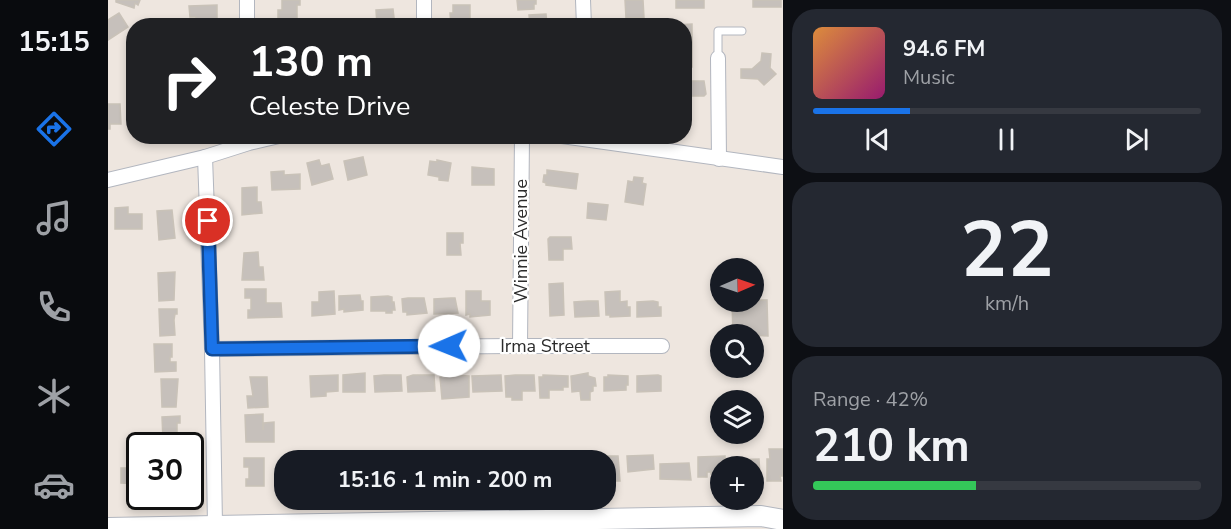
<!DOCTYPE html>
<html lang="en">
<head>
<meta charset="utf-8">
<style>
	:root { --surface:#171b24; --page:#242831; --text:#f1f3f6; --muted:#9ea1a6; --line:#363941; --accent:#1a73e8 }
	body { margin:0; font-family:"Nunito Sans",sans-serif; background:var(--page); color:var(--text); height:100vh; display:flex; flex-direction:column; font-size:22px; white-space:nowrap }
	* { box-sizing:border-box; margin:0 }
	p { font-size:20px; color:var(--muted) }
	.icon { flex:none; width:33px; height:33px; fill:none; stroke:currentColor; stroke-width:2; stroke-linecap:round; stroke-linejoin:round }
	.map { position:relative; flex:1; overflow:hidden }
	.sheet { display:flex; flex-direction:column; gap:9px; padding:9px; background:#0d0f14; width:448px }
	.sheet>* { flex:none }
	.hud { position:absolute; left:18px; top:18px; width:566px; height:126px; border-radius:24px; box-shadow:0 3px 9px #0003; background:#202124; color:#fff; overflow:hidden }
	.needle { width:39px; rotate:88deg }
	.controls { position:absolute; left:602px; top:258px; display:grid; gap:12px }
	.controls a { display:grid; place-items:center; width:54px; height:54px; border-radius:50%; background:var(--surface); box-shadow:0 3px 9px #0003; font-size:30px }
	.speed { position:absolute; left:18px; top:432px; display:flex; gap:12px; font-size:30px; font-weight:700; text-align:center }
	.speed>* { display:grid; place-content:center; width:78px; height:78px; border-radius:50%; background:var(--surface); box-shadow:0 3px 9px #0003; line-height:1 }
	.speed .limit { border:3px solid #111; border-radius:9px; background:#fff; color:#111 }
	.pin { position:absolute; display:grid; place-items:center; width:51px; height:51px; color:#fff; margin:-26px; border:3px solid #fff; border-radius:50%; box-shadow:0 2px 6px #0007 }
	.me { position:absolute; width:66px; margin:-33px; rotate:269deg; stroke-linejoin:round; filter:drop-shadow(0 0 4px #0008) }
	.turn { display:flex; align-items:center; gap:21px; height:126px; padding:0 24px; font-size:27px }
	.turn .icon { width:78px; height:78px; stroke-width:2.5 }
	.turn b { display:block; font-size:42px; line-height:51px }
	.big { font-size:45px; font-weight:700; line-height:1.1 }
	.sheet .card { flex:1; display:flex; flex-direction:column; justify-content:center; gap:9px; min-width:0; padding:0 21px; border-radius:24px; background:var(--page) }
	.sheet .dial { align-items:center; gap:0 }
	.dial b { font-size:78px; line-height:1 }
	.song { display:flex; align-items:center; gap:18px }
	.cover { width:72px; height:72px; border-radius:9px; background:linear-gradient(135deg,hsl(30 70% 55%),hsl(320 70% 35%)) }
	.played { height:6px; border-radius:3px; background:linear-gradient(90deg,var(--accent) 25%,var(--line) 25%) }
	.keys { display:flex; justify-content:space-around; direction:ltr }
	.charge { height:9px; border-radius:4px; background:linear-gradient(90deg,#34c759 42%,var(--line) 0) }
	.trip { position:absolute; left:166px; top:450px; width:342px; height:60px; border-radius:24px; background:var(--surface); box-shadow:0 3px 9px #0003; font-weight:700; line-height:60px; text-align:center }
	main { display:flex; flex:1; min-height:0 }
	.dock { display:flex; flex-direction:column; width:108px; justify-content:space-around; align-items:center; background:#090b0e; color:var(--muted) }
	.dock .icon { width:42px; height:42px }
	.dock .active { color:var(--accent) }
	.dock b { font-size:27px; color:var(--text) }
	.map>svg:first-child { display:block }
	.building { fill:#c6c0bb; stroke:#c9c2b8; stroke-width:1.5 }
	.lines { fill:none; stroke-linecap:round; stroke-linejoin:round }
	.lane-casing { stroke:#b2b6bf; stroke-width:9 }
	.street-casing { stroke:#b2b6bf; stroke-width:16 }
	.secondary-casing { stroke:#b2b6bf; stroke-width:22 }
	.lane { stroke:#fff; stroke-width:7 }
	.street { stroke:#fff; stroke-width:14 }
	.secondary { stroke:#fff; stroke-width:20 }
	.route-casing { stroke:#114b97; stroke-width:15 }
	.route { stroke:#1a73e8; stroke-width:10 }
	.labels { text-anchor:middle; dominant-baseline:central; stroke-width:4.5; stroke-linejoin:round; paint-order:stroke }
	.street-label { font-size:18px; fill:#2c2c2c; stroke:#fff }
</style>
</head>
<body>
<main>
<nav class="dock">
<b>15:15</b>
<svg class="icon active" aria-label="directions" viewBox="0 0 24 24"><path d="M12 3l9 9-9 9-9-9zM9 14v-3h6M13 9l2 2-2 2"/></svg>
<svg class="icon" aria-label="music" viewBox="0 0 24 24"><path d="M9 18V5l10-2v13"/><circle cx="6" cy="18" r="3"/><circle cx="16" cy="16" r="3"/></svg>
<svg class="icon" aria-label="phone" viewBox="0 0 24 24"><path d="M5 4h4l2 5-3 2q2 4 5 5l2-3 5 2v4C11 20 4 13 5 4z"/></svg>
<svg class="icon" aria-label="climate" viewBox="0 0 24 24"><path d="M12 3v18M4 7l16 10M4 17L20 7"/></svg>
<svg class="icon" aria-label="car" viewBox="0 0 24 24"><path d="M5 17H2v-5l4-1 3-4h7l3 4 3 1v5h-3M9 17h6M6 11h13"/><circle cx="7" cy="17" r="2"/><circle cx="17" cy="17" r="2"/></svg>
</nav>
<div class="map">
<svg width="675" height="529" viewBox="0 0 675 529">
	<rect width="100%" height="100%" fill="#eee6df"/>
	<g class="building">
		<path d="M8,0H32L30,5L27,3L26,8L8,2Z"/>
		<path d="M174,0H192V5H189V22H170V10H174Z"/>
		<path d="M409,0H428V4H426V9L410,10Z"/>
		<path d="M517,0H535L536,18H518Z"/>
		<rect x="568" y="0" width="28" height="8"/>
		<rect x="645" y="0" width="28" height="7"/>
		<path d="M109,5V21H107V26H85V23H88V17H82L81,6Z"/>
		<path d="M345,5H362V26H343L342,13H345Z"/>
		<path d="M285,9L287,26H269L268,10Z"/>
		<path d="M11,13L20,27L0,40V20Z"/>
		<path d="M438,14L439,25L441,26H422L421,15Z"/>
		<path d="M584,24V67H576V26L567,25Z"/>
		<path d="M654,53L663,54L662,68L668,74L656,85L650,79L633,78V69H644L653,61Z"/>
		<path d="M576,81H596L598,94L596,96H576Z"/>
		<path d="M0,104H12L13,124H2V129H0Z"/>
		<path d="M255,157L259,175L240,180L236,161Z"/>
		<path d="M211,160L213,166L221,164L225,179L204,185L199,163Z"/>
		<path d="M329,160L343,163L340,181L331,180V177L320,175L322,161L329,162Z"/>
		<path d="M364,167L386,169V185H364Z"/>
		<path d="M439,170L470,174L468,189L438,185V183L435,182L436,175H439Z"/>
		<path d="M176,171V175L192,174V189L164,190L163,172Z"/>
		<path d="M526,177L535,178L534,183L538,184L535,205L517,202L520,181L525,182Z"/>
		<path d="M149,187V202H153L154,213L134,215V188Z"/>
		<path d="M480,203L500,205L498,220L479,218Z"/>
		<path d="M20,207V214H34V229H7V208Z"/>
		<path d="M64,210L67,238L51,240L49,211Z"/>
		<path d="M339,233H355V243H352L353,255H339Z"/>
		<path d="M442,237H463L464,249H455V260H441L440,239Z"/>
		<path d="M150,252L151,267H155L156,280H134L136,253Z"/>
		<path d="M67,272L66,300L51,301L50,273Z"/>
		<path d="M455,283L456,315L442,316L441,284Z"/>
		<path d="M137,289H158V303H173L174,317L140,318V310H143V298H137Z"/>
		<path d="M226,291L227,314L204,316V302H211V292Z"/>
		<path d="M358,291H373V301H382V315L362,317V314L358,315Z"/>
		<path d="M512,291V302L519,301V307H522V316L502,317V315H498L497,292Z"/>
		<path d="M252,295L253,301H255V310L236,312V309L231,310V296Z"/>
		<path d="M280,296L284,297V302H286L287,310H284V313H278V311H263V297Z"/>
		<path d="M300,298H316L319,313L299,315V312H295L294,299Z"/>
		<path d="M343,298H347L350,313L326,314V299Z"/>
		<path d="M654,300H659L660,336L625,334L624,302Z"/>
		<path d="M480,301H490L491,316L467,317L466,302Z"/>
		<path d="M545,301L550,302V307H553V316L529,317V302Z"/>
		<path d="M51,309H69V314H67L66,320L67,335L52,336Z"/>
		<path d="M46,344H64V357H62V362H68V371L47,372Z"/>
		<path d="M257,373V392H235V375Z"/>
		<path d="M480,373V376L487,378L488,386H485V391L482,392V400H473L472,391L464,392L463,376Z"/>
		<path d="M230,375V391L218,392V396L203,397L202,376Z"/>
		<path d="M276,375H293L294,391L267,392L266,376Z"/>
		<path d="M305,375H326L327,391L300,392L299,377Z"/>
		<path d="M342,375L361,376V397L334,399L332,377Z"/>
		<path d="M393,375L394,391L365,392L364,376Z"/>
		<path d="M407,375H426L427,391H414V400H404V397H398L397,376Z"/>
		<path d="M435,375L460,376V387H455V390H441V398H432L431,377H435Z"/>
		<path d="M500,375L520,376V385H518V390L496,391V377H500Z"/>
		<path d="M550,375L553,376V391L529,392V376Z"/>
		<path d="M142,377H159L160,407L140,408L139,396H145Z"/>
		<path d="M53,379H70L68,407H54Z"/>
		<path d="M155,414V430L156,423L166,422V442H138L137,415Z"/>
		<path d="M72,416V423H69V440H55L54,417Z"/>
		<path d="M661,449H675V476H672L673,481H659V459H662Z"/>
		<path d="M443,453V460H416V454Z"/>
		<path d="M320,454H332L333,460H320Z"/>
		<path d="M545,455L546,469L520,472L519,456Z"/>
		<path d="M499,456H510L512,481H498Z"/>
		<path d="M617,456V466H612V474H603V472H599V477H590V457Z"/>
		<path d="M136,458H156V486H138V479H141V467H136Z"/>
		<path d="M651,459L652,476L645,477V466H625V460Z"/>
		<path d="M581,463L583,480L552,479V464Z"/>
		<path d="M31,465L32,484L13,483V468H31Z"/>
	</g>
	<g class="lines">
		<g class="lane-casing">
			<path id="lane" d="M610,58V31H634"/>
		</g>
		<g class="street-casing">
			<g id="street">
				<path d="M139,0V26"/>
				<path d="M475,0L476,26"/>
				<path d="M316,26V0"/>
				<path d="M610,58L611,159"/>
				<path d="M454,136L675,167"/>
				<path d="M97,157L104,349L107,525"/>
				<path d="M0,180L97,157L141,143L171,136"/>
				<path d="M412,346L414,136"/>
				<path d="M104,349L412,346H554"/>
			</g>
		</g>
		<g class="secondary-casing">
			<path id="secondary" d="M0,528L653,516L675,520"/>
		</g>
		<use href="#lane" class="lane"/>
		<use href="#street" class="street"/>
		<use href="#secondary" class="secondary"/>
	</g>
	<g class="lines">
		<g class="route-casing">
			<path id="route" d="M100,221L104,349L341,346"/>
		</g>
		<use href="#route" class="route"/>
	</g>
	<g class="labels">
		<g class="street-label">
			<text transform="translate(413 241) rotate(-90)">Winnie Avenue</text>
			<text x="437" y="346">Irma Street</text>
		</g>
	</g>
</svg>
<div class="controls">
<a><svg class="needle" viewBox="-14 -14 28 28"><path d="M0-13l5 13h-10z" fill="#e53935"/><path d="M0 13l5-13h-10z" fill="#9ea1a6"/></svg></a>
<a><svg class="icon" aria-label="search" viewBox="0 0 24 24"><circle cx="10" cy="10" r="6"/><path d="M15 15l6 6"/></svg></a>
<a><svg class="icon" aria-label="layers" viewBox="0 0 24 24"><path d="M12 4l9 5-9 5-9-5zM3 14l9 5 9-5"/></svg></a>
<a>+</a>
</div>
<div class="speed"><div class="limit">30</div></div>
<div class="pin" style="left:100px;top:221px;background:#d93025"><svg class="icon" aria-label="arrive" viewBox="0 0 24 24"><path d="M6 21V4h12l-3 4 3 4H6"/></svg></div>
<svg class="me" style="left:341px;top:346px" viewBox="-20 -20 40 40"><circle r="19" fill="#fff"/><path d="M0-13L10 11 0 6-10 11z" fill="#1a73e8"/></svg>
<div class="trip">15:16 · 1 min · 200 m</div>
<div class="hud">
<div class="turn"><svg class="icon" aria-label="right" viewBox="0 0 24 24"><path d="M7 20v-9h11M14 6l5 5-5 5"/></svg><div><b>130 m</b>Celeste Drive</div></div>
</div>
</div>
<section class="sheet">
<div class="card">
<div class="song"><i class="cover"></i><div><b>94.6 FM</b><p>Music</p></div></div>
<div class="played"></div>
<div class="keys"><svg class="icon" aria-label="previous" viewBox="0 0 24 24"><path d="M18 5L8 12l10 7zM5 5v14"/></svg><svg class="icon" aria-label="pause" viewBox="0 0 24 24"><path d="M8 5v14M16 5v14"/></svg><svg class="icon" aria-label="next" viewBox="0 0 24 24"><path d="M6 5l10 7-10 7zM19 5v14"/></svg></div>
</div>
<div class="card dial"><b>22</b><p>km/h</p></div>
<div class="card"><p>Range · 42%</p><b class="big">210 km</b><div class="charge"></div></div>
</section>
</main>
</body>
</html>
